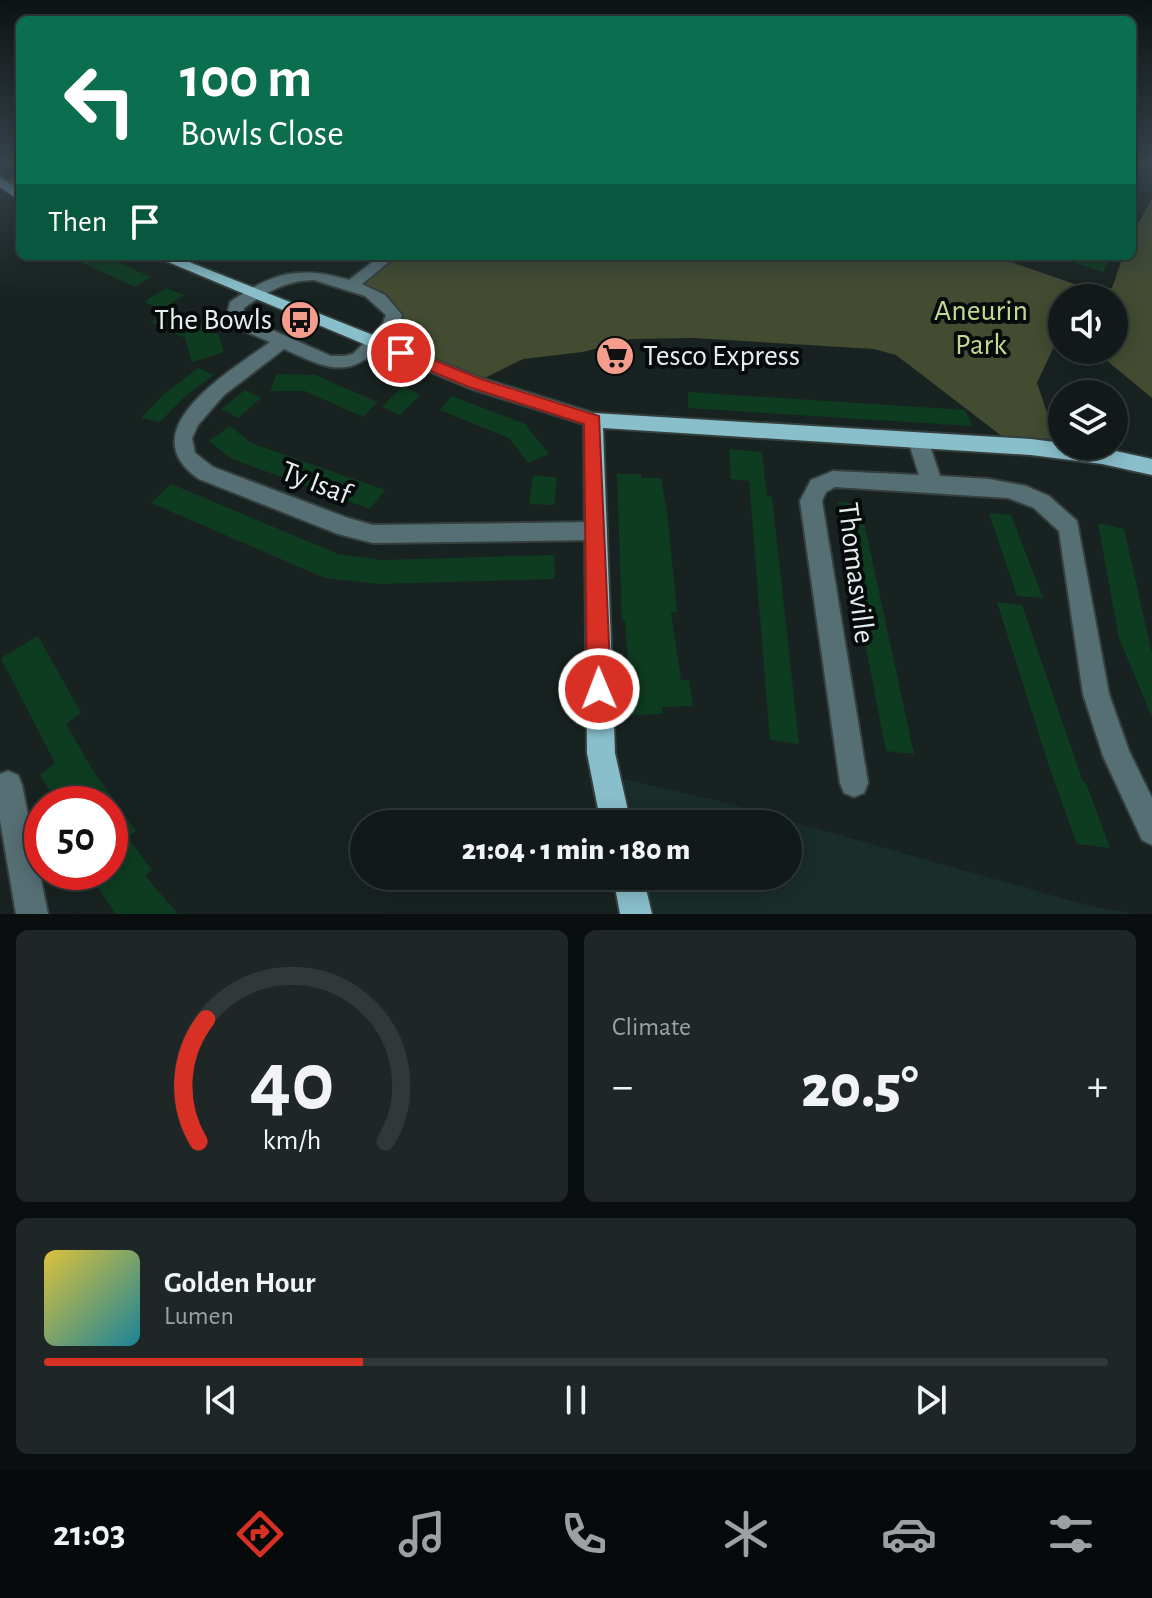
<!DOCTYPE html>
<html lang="en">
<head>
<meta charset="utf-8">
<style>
	:root { --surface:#121a19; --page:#1f2726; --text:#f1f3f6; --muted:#9ca1a2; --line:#313838; --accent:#d93025 }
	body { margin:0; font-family:"Alegreya Sans",sans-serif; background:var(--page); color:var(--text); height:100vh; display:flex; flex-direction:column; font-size:30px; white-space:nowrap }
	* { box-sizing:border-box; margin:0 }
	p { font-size:26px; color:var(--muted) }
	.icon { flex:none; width:44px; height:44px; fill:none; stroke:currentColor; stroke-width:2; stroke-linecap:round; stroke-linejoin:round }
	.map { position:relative; height:914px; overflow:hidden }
	.details { display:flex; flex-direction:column; gap:16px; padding:16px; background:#0a0e0e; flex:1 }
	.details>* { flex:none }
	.guide { position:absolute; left:16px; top:16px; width:1120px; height:244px; border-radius:12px; box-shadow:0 4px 20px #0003,0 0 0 2px var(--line); background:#0b6e4f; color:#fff; overflow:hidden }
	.buttons { position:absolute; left:1048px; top:284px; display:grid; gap:16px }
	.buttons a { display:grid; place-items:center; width:80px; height:80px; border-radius:50%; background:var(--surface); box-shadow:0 4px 20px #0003,0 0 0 2px var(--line); font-size:40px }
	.speed { position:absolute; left:24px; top:786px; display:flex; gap:16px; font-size:40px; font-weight:700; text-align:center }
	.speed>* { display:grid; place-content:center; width:104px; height:104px; border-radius:50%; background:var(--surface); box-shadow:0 4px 20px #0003,0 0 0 2px var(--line); line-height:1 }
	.speed .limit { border:12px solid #d22; background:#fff; color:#111 }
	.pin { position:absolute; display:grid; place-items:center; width:68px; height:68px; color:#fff; margin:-34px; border:4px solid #fff; border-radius:50%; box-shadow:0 2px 8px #0007 }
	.me { position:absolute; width:88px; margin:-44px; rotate:359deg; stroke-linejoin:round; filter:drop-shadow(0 0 6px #0008) }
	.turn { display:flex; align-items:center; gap:28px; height:168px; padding:0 32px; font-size:36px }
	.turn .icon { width:104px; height:104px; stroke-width:2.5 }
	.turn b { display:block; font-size:56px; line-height:68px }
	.then { display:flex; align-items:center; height:76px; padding:0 32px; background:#0003; gap:16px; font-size:30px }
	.big { font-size:60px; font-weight:800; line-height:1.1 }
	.details .tile { flex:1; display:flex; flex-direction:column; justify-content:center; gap:12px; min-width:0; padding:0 28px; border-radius:12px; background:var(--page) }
	.details .dial { align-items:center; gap:0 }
	.dial svg { height:208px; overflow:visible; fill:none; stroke:var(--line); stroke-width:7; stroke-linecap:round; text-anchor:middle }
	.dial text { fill:var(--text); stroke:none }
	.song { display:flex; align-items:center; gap:24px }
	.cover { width:96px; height:96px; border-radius:12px; background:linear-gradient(135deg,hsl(50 70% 55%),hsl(190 70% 35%)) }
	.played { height:8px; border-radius:4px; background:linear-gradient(90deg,var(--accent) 30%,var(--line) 30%) }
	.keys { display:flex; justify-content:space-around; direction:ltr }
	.heat { display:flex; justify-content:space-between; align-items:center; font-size:44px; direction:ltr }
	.details .tiles { flex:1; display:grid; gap:16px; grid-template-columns:1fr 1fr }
	.tile:last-child { grid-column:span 2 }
	.trip { position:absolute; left:350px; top:810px; width:452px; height:80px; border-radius:40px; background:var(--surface); box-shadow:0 4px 20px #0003,0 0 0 2px var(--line); font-weight:800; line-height:80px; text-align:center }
	.dock { display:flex; height:128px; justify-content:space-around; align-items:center; background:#070a0a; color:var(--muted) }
	.dock .icon { width:56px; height:56px }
	.dock .selected { color:var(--accent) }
	.dock b { font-size:36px; color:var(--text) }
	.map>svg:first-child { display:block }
	.built { fill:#192d2a }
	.green { fill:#434b31 }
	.building { fill:#0e3c21 }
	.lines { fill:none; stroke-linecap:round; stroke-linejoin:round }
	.minor-casing { stroke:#35403e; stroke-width:4 }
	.major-casing { stroke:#35403e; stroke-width:4 }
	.minor { fill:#566f75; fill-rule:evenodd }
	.major { fill:#89bfcb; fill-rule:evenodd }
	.route { fill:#d93025; stroke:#8d1f18; stroke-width:2 }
	.labels { text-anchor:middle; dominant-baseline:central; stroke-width:8; stroke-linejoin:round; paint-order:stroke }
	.park-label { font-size:30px; fill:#c2d990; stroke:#070b0b }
	.poi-label { font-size:30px; fill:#e7efee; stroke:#070b0b; text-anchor:end }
	.street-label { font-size:30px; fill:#e7efee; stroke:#070b0b }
</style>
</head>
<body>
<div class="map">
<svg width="1152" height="914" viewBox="0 0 1152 914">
	<rect width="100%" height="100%" fill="#182321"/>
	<path class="built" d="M624,779L727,803L1086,905L1133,914H654L645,876H788V824H633Z"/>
	<path class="green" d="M1152,199V398L1094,350H1114V298H1062V329L1037,383L1056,439L1003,437L896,355L874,349L694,338L631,339L583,352L523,359L475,383L374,342L390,327V307L350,286L389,256H994L1086,288H1112L1123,256H1132V234Z"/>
	<g class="building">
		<path d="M68,256H104L151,277L135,287Z"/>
		<path d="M1063,256H1101L1110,259L1103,272L1063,259Z"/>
		<path d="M166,288L184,295L162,309L144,302Z"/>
		<path d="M168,311L218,334L224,352L192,362L185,338L151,322Z"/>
		<path d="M198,368L213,375L182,399L160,422L141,418L163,395Z"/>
		<path d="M277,374L315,375L377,402L363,417L305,391H270Z"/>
		<path d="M403,386L420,395L400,415L382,407Z"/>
		<path d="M245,390L261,398L238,418L221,409Z"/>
		<path d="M688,392L965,410L972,426L688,408Z"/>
		<path d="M452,396L525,424L549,454L528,463L509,438L440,410Z"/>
		<path d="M230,426L251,443L385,490L370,509L232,459L209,441Z"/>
		<path d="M729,449L762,452L767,496L772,497L799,744L770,740L749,481L731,479Z"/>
		<path d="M617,474H641V478H661L667,512L677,612L671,613L681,680H689L693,706L662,707L663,714L632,715L625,620H622Z"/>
		<path d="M533,476L557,477L554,505L529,504Z"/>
		<path d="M171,484L338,554L382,560L554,555L555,579L379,584L325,578L151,503Z"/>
		<path d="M838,502L860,504L914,754L886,751Z"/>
		<path d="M989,513L1011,515L1043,598L1017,596Z"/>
		<path d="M1098,523L1124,529L1152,654V717L1119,638Z"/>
		<path d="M997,602L1022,605L1083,782L1086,783L1110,848L1077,844L1050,769Z"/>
		<path d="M38,636L81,713L66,724L92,769L136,831L128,838L152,870L145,876L178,914H116L93,881L102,872H110V801L106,804H58L40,775L55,763L1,658Z"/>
	</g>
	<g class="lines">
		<g class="minor-casing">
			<g id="minor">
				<path d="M20,176V185L5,190L0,188V183Z"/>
				<path d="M380,256H396L362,284L385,295L402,315C398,329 391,336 381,346C347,381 324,367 284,349L224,395L198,425L192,438L195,453L213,467L348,518L373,525L596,522L604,524L607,531L604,538L596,540L373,543L338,534L199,479C128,430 231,371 270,342L228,324L226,320L230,302C272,273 299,265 349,280ZM314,280L365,296L386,315L382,325L353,354L344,356H331L243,317L244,308C266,292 287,280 314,280Z"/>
				<path d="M918,433L925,435L928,440L940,476L989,479L1026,486L1049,496L1077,521L1109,694L1129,751L1152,798V845L1142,840L1103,756L1083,694L1059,531L1034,508L1008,498L835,487L826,492L822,501L868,783L864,793L854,797L844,793L840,783L800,501L811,480L833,471L919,475L908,440L911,435Z"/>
				<path d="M8,771L18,775L22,785L48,914H16L0,820V774Z"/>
			</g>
		</g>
		<g class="major-casing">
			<g id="major">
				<path d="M0,177L20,190V201L0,187Z"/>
				<path d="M154,256H174L481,378L593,413L1031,439L1062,443V446L1102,448L1152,459V475L1102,464L1031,455L603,428L615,753L631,824H601L587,753L584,424L469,388Z"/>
				<path d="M613,876H643L652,914H620Z"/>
			</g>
		</g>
		<use href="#minor" class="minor"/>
		<use href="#major" class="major"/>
	</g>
	<linearGradient id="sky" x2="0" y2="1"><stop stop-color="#0d1312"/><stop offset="0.56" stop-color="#37454e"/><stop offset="1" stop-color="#37454e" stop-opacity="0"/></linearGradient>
	<rect width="1152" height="291" fill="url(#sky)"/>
	<path class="route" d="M401,347L481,379L599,416L611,689L608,698L599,701L591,698L587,689L584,424L469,387L395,356L393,353Z"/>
	<defs>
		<g id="bus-disc" transform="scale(2)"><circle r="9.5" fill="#f49d8c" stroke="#070b0b"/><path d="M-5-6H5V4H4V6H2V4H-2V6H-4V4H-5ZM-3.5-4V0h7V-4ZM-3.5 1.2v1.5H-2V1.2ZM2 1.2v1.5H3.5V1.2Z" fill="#111"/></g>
		<g id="supermarket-disc" transform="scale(2)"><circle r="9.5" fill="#f49d8c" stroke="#070b0b"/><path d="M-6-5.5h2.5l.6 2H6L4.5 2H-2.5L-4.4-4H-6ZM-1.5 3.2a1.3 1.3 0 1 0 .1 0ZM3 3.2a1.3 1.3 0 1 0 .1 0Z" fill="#111"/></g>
	</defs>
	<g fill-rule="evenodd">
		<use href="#bus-disc" x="300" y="320"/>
		<use href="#supermarket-disc" x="615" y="356"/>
	</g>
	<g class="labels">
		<g class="park-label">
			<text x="981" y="311">Aneurin<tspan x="981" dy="34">Park</tspan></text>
		</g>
		<g class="poi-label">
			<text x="272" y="320">The Bowls</text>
			<text x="643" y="356" text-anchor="start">Tesco Express</text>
		</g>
		<g class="street-label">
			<text transform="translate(316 483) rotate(21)">Ty Isaf</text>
			<text transform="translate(856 573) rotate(83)">Thomasville</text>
		</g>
	</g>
</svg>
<div class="buttons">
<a><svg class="icon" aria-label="sound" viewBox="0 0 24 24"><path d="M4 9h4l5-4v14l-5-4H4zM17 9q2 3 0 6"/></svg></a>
<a><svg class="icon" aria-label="layers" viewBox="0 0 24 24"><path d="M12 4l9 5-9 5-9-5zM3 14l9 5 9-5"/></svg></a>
</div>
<div class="speed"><div class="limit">50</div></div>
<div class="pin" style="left:401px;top:353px;background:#d93025"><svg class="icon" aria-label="arrive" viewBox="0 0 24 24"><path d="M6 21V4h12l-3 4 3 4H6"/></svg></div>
<svg class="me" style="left:599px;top:689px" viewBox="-20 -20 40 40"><circle r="17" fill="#d93025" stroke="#fff" stroke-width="3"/><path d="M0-11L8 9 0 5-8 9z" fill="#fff"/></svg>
<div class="trip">21:04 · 1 min · 180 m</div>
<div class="guide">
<div class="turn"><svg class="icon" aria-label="left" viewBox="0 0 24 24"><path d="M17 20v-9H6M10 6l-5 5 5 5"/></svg><div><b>100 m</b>Bowls Close</div></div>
<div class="then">Then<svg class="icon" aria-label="arrive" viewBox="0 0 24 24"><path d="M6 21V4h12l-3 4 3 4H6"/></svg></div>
</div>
</div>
<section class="details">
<div class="tiles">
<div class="tile dial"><svg viewBox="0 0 100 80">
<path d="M14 69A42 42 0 1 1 86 69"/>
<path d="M14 69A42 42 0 0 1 17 22" stroke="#d93025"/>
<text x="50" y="56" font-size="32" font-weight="700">40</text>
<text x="50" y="72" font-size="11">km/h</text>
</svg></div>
<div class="tile"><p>Climate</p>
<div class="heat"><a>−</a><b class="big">20.5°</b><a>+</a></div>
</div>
<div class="tile">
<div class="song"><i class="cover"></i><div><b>Golden Hour</b><p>Lumen</p></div></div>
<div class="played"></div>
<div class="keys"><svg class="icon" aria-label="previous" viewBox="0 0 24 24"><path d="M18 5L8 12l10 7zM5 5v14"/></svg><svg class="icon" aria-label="pause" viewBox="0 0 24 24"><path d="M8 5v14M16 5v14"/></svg><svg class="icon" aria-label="next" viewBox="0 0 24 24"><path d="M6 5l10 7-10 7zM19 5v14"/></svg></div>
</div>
</div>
</section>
<nav class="dock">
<b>21:03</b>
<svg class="icon selected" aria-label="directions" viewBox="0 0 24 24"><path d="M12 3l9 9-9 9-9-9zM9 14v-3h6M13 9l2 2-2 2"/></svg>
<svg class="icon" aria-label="music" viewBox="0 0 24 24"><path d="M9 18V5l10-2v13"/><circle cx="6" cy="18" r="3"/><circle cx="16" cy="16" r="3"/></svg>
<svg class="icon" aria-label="phone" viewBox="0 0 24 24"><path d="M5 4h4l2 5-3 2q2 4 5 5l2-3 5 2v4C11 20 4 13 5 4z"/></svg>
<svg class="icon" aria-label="climate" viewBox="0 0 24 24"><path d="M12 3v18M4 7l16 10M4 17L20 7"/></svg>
<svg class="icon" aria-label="car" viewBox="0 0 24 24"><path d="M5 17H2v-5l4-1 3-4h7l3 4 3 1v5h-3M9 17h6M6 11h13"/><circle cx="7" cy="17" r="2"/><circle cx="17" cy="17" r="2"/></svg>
<svg class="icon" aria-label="filters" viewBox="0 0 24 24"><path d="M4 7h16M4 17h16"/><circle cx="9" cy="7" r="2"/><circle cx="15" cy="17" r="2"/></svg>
</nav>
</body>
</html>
